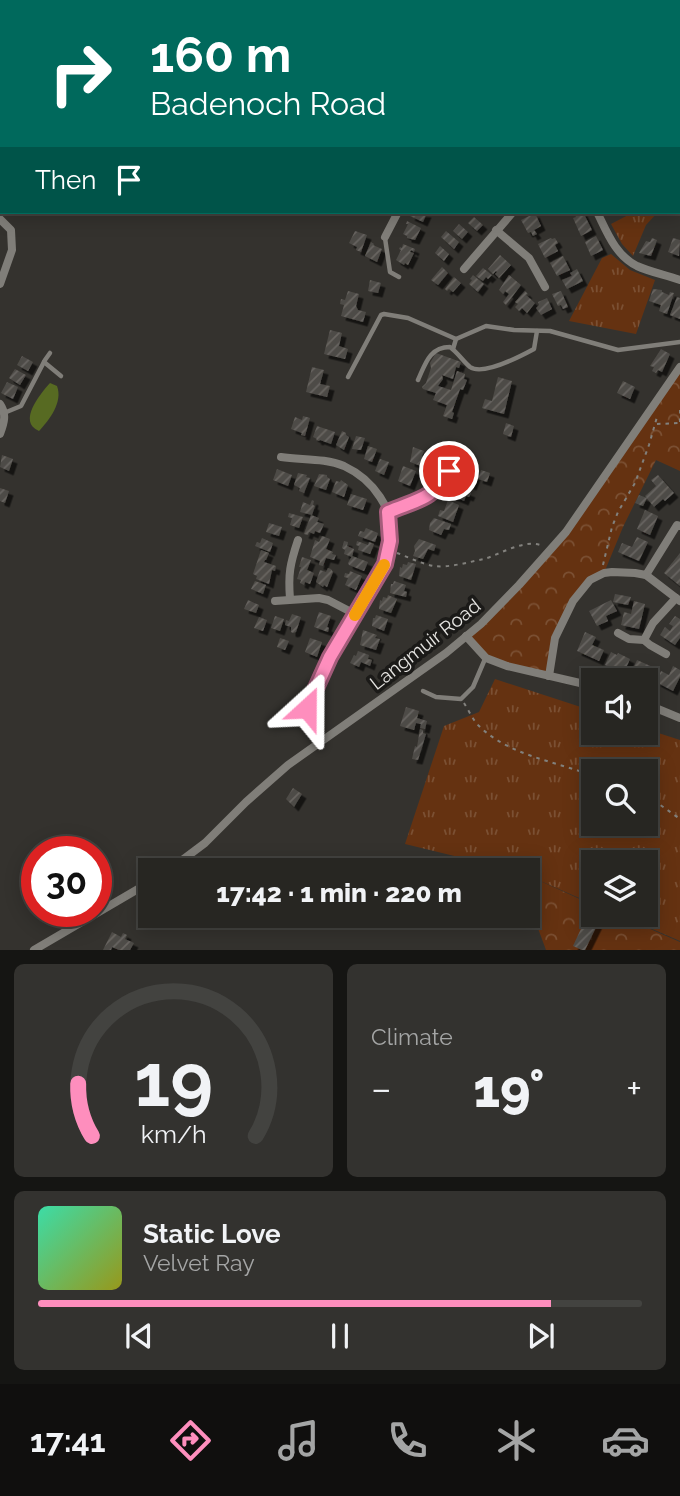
<!DOCTYPE html>
<html lang="en">
<head>
<meta charset="utf-8">
<style>
	:root { --surface:#272622; --page:#33322f; --text:#f1f3f6; --muted:#a4a5a5; --line:#434340; --accent:#fe8ebd }
	body { margin:0; font-family:Raleway,sans-serif; background:var(--page); color:var(--text); height:100vh; display:flex; flex-direction:column; font-size:26px; white-space:nowrap }
	* { box-sizing:border-box; margin:0 }
	p { font-size:23px; color:var(--muted) }
	.icon { flex:none; width:38px; height:38px; fill:none; stroke:currentColor; stroke-width:2; stroke-linecap:round; stroke-linejoin:round }
	.map { position:relative; height:950px; overflow:hidden }
	.side { display:flex; flex-direction:column; gap:14px; padding:14px; background:#151513; flex:1 }
	.side>* { flex:none }
	.top-card { position:absolute; left:0px; top:0px; width:681px; height:214px; box-shadow:0 4px 18px #0003,0 0 0 2px var(--line); background:#00695c; color:#fff; overflow:hidden }
	.buttons { position:absolute; left:581px; top:668px; display:grid; gap:14px }
	.buttons a { display:grid; place-items:center; width:77px; height:77px; border-radius:0px; background:var(--surface); box-shadow:0 4px 18px #0003,0 0 0 2px var(--line); font-size:35px }
	.speed { position:absolute; left:21px; top:836px; display:flex; gap:14px; font-size:35px; font-weight:700; text-align:center }
	.speed>* { display:grid; place-content:center; width:91px; height:91px; border-radius:50%; background:var(--surface); box-shadow:0 4px 18px #0003,0 0 0 2px var(--line); line-height:1 }
	.speed .limit { border:10px solid #d22; background:#fff; color:#111 }
	.pin { position:absolute; display:grid; place-items:center; width:60px; height:60px; color:#fff; margin:-30px; border:4px solid #fff; border-radius:50%; box-shadow:0 2px 7px #0007 }
	.me { position:absolute; width:77px; margin:-38px; rotate:24deg; stroke-linejoin:round; filter:drop-shadow(0 0 5px #0008) }
	.turn { display:flex; align-items:center; gap:24px; height:147px; padding:0 35px; font-size:32px }
	.turn .icon { width:91px; height:91px; stroke-width:2.5 }
	.turn b { display:block; font-size:49px; line-height:60px }
	.then { display:flex; align-items:center; height:66px; padding:0 35px; background:#0003; gap:14px; font-size:26px }
	.big { font-size:52px; font-weight:800; line-height:1.1 }
	.side .card { flex:1; display:flex; flex-direction:column; justify-content:center; gap:10px; min-width:0; padding:0 24px; border-radius:10px; background:var(--page) }
	.side .dial { align-items:center; gap:0 }
	.dial svg { height:182px; overflow:visible; fill:none; stroke:var(--line); stroke-width:7; stroke-linecap:round; text-anchor:middle }
	.dial text { fill:var(--text); stroke:none }
	.song { display:flex; align-items:center; gap:21px }
	.cover { width:84px; height:84px; border-radius:10px; background:linear-gradient(135deg,hsl(160 70% 55%),hsl(60 70% 35%)) }
	.played { height:7px; border-radius:4px; background:linear-gradient(90deg,var(--accent) 85%,var(--line) 85%) }
	.keys { display:flex; justify-content:space-around; direction:ltr }
	.heat { display:flex; justify-content:space-between; align-items:center; font-size:38px; direction:ltr }
	.side .tiles { flex:1; display:grid; gap:14px; grid-template-columns:1fr 1fr }
	.card:last-child { grid-column:span 2 }
	.trip { position:absolute; left:138px; top:858px; width:402px; height:70px; border-radius:0px; background:var(--surface); box-shadow:0 4px 18px #0003,0 0 0 2px var(--line); font-weight:800; line-height:70px; text-align:center }
	.tab-bar { display:flex; height:112px; justify-content:space-around; align-items:center; background:#100f0e; color:var(--muted) }
	.tab-bar .icon { width:49px; height:49px }
	.tab-bar .current { color:var(--accent) }
	.tab-bar b { font-size:32px; color:var(--text) }
	.map>svg:first-child { display:block }
	.grass { fill:url(#grass-tufts); fill-rule:evenodd }
	.forest { fill:url(#forest-crowns) }
	.water { fill:#576a22 }
	.lines { fill:none; stroke-linecap:round; stroke-linejoin:round }
	.stream { stroke:#576a22; stroke-width:2.5 }
	.building { fill:url(#building-hatch); filter:url(#shadow) }
	.path { stroke:#82817d; stroke-width:2; stroke-dasharray:3.5 5; stroke-linecap:butt }
	.service { stroke:#807e79; stroke-width:4.5 }
	.minor { stroke:#807e79; stroke-width:8 }
	.route-casing { stroke:#a55c7b; stroke-width:18 }
	.route { stroke:#fe8ebd; stroke-width:12 }
	.slow { stroke:#f59e0b; stroke-width:12 }
	.labels { text-anchor:middle; dominant-baseline:central; stroke-width:7; stroke-linejoin:round; paint-order:stroke }
	.street-label { font-size:19px; fill:#e6e5e2; stroke:#1b1a18 }
</style>
</head>
<body>
<div class="map">
<svg width="680" height="950" viewBox="0 0 680 950">
	<defs>
		<pattern id="grass-tufts" width="24" height="20" patternUnits="userSpaceOnUse" patternTransform="scale(1.75)"><rect width="24" height="20" fill="#653211"/><path d="M3 7l-1-3M5 7V3M7 7l1-3M15 17l-1-3M17 17v-4M19 17l1-3" fill="none" stroke="#7b5033"/></pattern>
		<pattern id="forest-crowns" width="20" height="18" patternUnits="userSpaceOnUse" patternTransform="scale(1.75)"><rect width="20" height="18" fill="#653211"/><path d="M2 6a3 3 0 1 1 6 0M12 15a3 3 0 1 1 6 0" fill="none" stroke="#7b5033"/></pattern>
		<pattern id="building-hatch" width="6" height="6" patternUnits="userSpaceOnUse" patternTransform="scale(1.75)"><rect width="6" height="6" fill="#4e4b47"/><path d="M-1 1l2-2M0 6l6-6M5 7l2-2" fill="none" stroke="#686561"/></pattern>
		<filter id="shadow"><feDropShadow dx="4.5" dy="4.5" stdDeviation="0" flood-color="#0009"/></filter>
	</defs>
	<rect width="100%" height="100%" fill="#34322e"/>
	<g class="grass">
		<path d="M634,212H658L646,225L633,256L622,244L611,224Z"/>
		<path d="M611,254L630,270L655,280L636,334L569,321L602,258Z"/>
		<path d="M495,679L593,711V733H646V729L680,740V941L620,915H646V863H593V904L529,876L528,870H512L405,844L444,726L479,712ZM593,772H646V824H593Z"/>
	</g>
	<g class="forest">
		<path d="M42,0H680V40L679,2H41Z"/>
		<path d="M680,367V471L656,460L623,527L604,573L590,580L555,638L549,676L486,658L466,636L550,551Z"/>
		<path d="M529,876L593,905V915H618L680,942V950H546L529,904Z"/>
	</g>
	<path class="water" d="M50,383L57,386C63,402 50,419 39,431C17,422 40,394 50,383Z"/>
	<g class="lines">
		<g class="stream">
			<path d="M88,2L89,0"/>
			<path d="M0,60L2,57"/>
		</g>
	</g>
	<g class="building">
		<path d="M413,212L427,213L423,222L410,216Z"/>
		<path d="M578,212H583L592,230L581,236L573,218L576,217L574,213Z"/>
		<path d="M535,213L541,226L534,230L537,234L533,236L531,232L528,233L521,220Z"/>
		<path d="M474,217L483,225L477,231L468,223Z"/>
		<path d="M407,221L421,228L415,240L407,238V236L403,234L408,224H406Z"/>
		<path d="M459,224L468,232L462,239L453,231Z"/>
		<path d="M355,231L367,235L361,252L356,250L357,247L349,243Z"/>
		<path d="M446,231L459,242L454,249L441,237Z"/>
		<path d="M596,236L603,250L591,256L585,242Z"/>
		<path d="M551,238L552,239L555,238L558,243L555,245L558,251L545,258L538,244Z"/>
		<path d="M652,238L657,240L651,256L639,253L646,241L650,242Z"/>
		<path d="M673,238L680,240L679,256L668,252Z"/>
		<path d="M371,242L374,244L373,245L382,249L377,262L365,256Z"/>
		<path d="M403,244L415,249L414,252L411,250L410,252L414,253L408,265L405,263L404,265L396,260L401,250L399,249L400,247L402,248Z"/>
		<path d="M440,246L449,254L444,261L435,253Z"/>
		<path d="M500,255L511,265L499,278L495,274L497,272L496,271L493,274L488,269Z"/>
		<path d="M563,256L570,270L557,276L550,263Z"/>
		<path d="M442,267L448,273L438,285L431,280Z"/>
		<path d="M483,268L492,275L488,279L486,277L483,281L476,276Z"/>
		<path d="M577,269L583,281L567,289L562,280L572,276L570,273Z"/>
		<path d="M473,275L484,284L478,292L469,284L472,280L470,279Z"/>
		<path d="M509,275L521,285L506,305L503,302L509,294L505,291L503,294L499,290Z"/>
		<path d="M454,277L461,283L453,292L449,289L447,291L445,289Z"/>
		<path d="M370,280L381,283L378,293L368,291Z"/>
		<path d="M653,289L662,290V292L669,295L670,292L674,293L667,314L659,311L661,305L649,301Z"/>
		<path d="M348,291L359,294L356,306L358,310L366,312L363,322L341,316L344,305L340,304L341,299L345,300Z"/>
		<path d="M525,291L528,294L526,295L535,303L527,313L522,308L519,311L515,307L518,304L515,302Z"/>
		<path d="M561,291L568,307L563,309L561,305L558,306L552,294Z"/>
		<path d="M677,297L680,298V319L670,315Z"/>
		<path d="M547,298L552,309L541,315L536,308L539,305L538,302Z"/>
		<path d="M330,330L342,333L339,346L348,349L345,359L324,354Z"/>
		<path d="M661,349L670,354L662,372L658,370L656,373L652,371L654,367L650,366Z"/>
		<path d="M436,353L461,362L459,368L456,367L453,379L442,375L443,379L438,386L451,390L457,371L465,374L464,379L467,380L463,390L460,389L452,412L454,413L452,419L443,416L447,405L433,400L436,393L423,389L422,387L426,383L431,368L430,363Z"/>
		<path d="M22,356L33,362L28,371L17,365Z"/>
		<path d="M312,367L324,370L320,384L330,386L327,397L306,392Z"/>
		<path d="M15,369L26,375L20,385L9,378Z"/>
		<path d="M498,377L512,381L504,414L482,408L485,399L492,401Z"/>
		<path d="M623,381L635,387L630,399L617,393Z"/>
		<path d="M7,382L18,387L13,399L1,393Z"/>
		<path d="M303,416L310,418L305,436L301,435L302,433L291,429L295,417L302,420Z"/>
		<path d="M506,423L514,426L511,437L503,434Z"/>
		<path d="M317,426L335,432L331,444L320,440L319,441L316,440L317,439L313,437Z"/>
		<path d="M342,431L346,433V435L349,437L344,450L336,445Z"/>
		<path d="M356,436L365,438L361,450L352,449Z"/>
		<path d="M446,444L455,447L449,461L440,457Z"/>
		<path d="M368,446L377,449L372,462L364,459Z"/>
		<path d="M413,447L424,451L422,456L424,457L421,466L410,462Z"/>
		<path d="M461,449L470,453L465,466L456,463Z"/>
		<path d="M2,455L13,459L9,471L0,467Z"/>
		<path d="M380,459L389,462L384,475L375,471Z"/>
		<path d="M403,466L416,471L410,486L398,481Z"/>
		<path d="M277,469L292,475L288,486L273,480Z"/>
		<path d="M481,470L490,473L487,482L478,479Z"/>
		<path d="M472,471L477,473L472,486L460,482L463,472L472,473Z"/>
		<path d="M298,473L307,475L306,477L310,478L304,493L299,491L300,488L294,485Z"/>
		<path d="M319,474L327,475V477L330,479L326,490L314,486Z"/>
		<path d="M658,475L674,493L665,501L663,499L654,507L645,496L656,486L651,480Z"/>
		<path d="M341,480L348,485L344,497L332,492L336,481L340,482Z"/>
		<path d="M455,487L471,493L469,497L466,496L464,501L452,496Z"/>
		<path d="M0,488L9,491L5,503L0,501Z"/>
		<path d="M351,494L367,499L363,510L347,505Z"/>
		<path d="M639,495L647,498L643,506L635,503Z"/>
		<path d="M312,500L314,501L313,505L315,506L312,515L300,512L303,502L310,505Z"/>
		<path d="M448,500L459,505L453,522L438,516L440,510L444,511Z"/>
		<path d="M645,510L658,516L650,535L637,529Z"/>
		<path d="M289,513L303,517L299,528L290,525L292,518L288,517Z"/>
		<path d="M311,515L319,518L317,522L324,524L320,533L315,531L314,534L309,532L308,535L304,534Z"/>
		<path d="M434,518L451,524L449,530L444,529L441,535L429,530L430,523Z"/>
		<path d="M269,523L282,527L279,536L266,532Z"/>
		<path d="M366,528L378,533L375,542L358,536L360,531L364,532Z"/>
		<path d="M322,536L330,539L326,549L333,552L332,554L336,555L334,560L326,558L323,566L319,565L320,561L310,557L315,540L319,542Z"/>
		<path d="M637,537L648,542L639,561L618,552L622,543L632,547Z"/>
		<path d="M262,538L273,543L270,552L255,546L257,542L260,543Z"/>
		<path d="M419,539L436,545L434,551L428,549L423,559L413,556L415,551L414,546Z"/>
		<path d="M344,541L348,542L347,546L354,549L352,557L344,554L345,550L342,548Z"/>
		<path d="M357,541L368,545L369,542L374,544L370,554L358,550L359,546L356,545Z"/>
		<path d="M261,550L269,553L266,560H265L264,562L276,566L275,571L272,570L269,584L256,579L257,576L253,574Z"/>
		<path d="M680,553V586L664,573Z"/>
		<path d="M352,556L368,562L364,571L349,565L348,563Z"/>
		<path d="M302,557L311,560L307,570L314,573L310,584L305,582L304,585L300,583L301,580L297,579L301,567H299Z"/>
		<path d="M408,562L416,564L411,580L399,576L400,567L402,568L403,564L407,565Z"/>
		<path d="M328,568L331,569L333,572L327,587L324,585L323,587L316,582L320,570L326,572Z"/>
		<path d="M350,571L362,576L356,590L345,585L348,578L344,577L345,573L349,574Z"/>
		<path d="M255,581L266,585L263,594L251,589Z"/>
		<path d="M394,581L406,585L404,591L407,592L406,597L390,593L391,584H393Z"/>
		<path d="M615,594L631,597L628,605L613,602Z"/>
		<path d="M388,595L397,599L391,613L379,609L380,600L382,601L383,597L387,598Z"/>
		<path d="M248,600L259,605L256,613L244,609Z"/>
		<path d="M611,600L617,611L606,616L608,621L597,626L589,611Z"/>
		<path d="M634,601L645,604L639,629L621,625L624,612L631,614Z"/>
		<path d="M319,612L331,616L327,627L329,628L328,632L314,627Z"/>
		<path d="M292,614L301,617L296,632L293,633L291,632V627L285,625L286,620L289,621Z"/>
		<path d="M376,615L388,619L384,631L372,626L373,618H375Z"/>
		<path d="M275,616L284,619L280,631L271,628Z"/>
		<path d="M675,616L680,619V638L675,645L660,635L665,627L670,631L673,626L669,624Z"/>
		<path d="M259,617L267,620L263,631L254,628Z"/>
		<path d="M363,630L377,635L375,638L380,639L376,650L360,645Z"/>
		<path d="M585,632L596,637L592,645L604,650L599,661L577,651Z"/>
		<path d="M280,638L289,641L285,650L277,647Z"/>
		<path d="M310,638L322,642L317,657L305,652Z"/>
		<path d="M358,651L369,655L368,659L372,660L370,666L361,662L359,667L350,663L354,655L356,656Z"/>
		<path d="M611,652L617,655L618,653L630,659L622,677L610,671L611,668L605,665Z"/>
		<path d="M637,660L655,668L648,684L646,681H642L643,679L631,673Z"/>
		<path d="M673,666L680,670V677L673,691L656,682L661,671L669,675Z"/>
		<path d="M406,707L419,711L417,718L427,721L425,729L420,728L421,724L416,723L414,730L400,726Z"/>
		<path d="M420,729L423,730V733L426,734L418,760L412,759L415,746L417,747Z"/>
		<path d="M293,788L302,794L294,807L286,799Z"/>
		<path d="M591,907L593,909V915H602L585,950H582L573,946Z"/>
		<path d="M112,932L121,937L123,933L127,935L125,939L134,943L130,950H119L112,947L111,950H103Z"/>
	</g>
	<g class="lines">
		<g class="path">
			<path d="M33,0L36,2"/>
			<path d="M643,0L650,2"/>
			<path d="M166,2V0"/>
			<path d="M485,2V0"/>
			<path d="M593,2L604,0"/>
			<path d="M653,2L654,0"/>
			<path d="M679,22H680"/>
			<path d="M680,422V407"/>
			<path d="M657,424L680,423"/>
			<path d="M397,553C408,557 422,564 434,566C449,568 469,562 484,559C501,554 525,538 543,546"/>
			<path d="M603,565L612,527L618,512L635,483L649,445L657,417"/>
			<path d="M464,703C469,711 473,720 479,726C510,756 555,761 593,776"/>
			<path d="M646,797L652,799L680,819"/>
		</g>
		<g class="service">
			<path d="M385,238L390,272L399,277"/>
			<path d="M453,349L456,339L486,326L514,330L550,331L618,350L680,342"/>
			<path d="M44,362L61,376"/>
			<path d="M348,377L381,315L384,314L408,318L456,339"/>
			<path d="M418,380C425,365 429,347 450,347C458,353 463,361 470,367C483,376 521,356 534,349L537,331"/>
			<path d="M4,413L21,406L45,360L50,353"/>
			<path d="M423,691L436,697L461,699L473,687L485,659"/>
		</g>
		<g class="minor">
			<path d="M679,104L680,105"/>
			<path d="M597,212C607,232 615,255 637,266C650,272 666,275 680,280"/>
			<path d="M0,219L11,230L12,250L0,284"/>
			<path d="M496,230L529,258L545,287"/>
			<path d="M385,237L398,212"/>
			<path d="M464,269L513,212"/>
			<path d="M0,404C7,414 4,423 0,434"/>
			<path d="M281,457C302,460 325,458 344,466C359,473 371,483 380,497C408,539 377,578 355,614C343,635 330,656 319,679C314,689 306,702 306,713C306,724 315,733 321,741"/>
			<path d="M388,512C416,501 433,499 449,471"/>
			<path d="M646,575L677,525L680,526"/>
			<path d="M290,599C288,574 290,564 298,540"/>
			<path d="M275,601L319,598L328,600L355,614"/>
			<path d="M618,633L629,639L644,640L650,645L666,654"/>
			<path d="M466,636L486,658L507,666L593,686"/>
			<path d="M644,640L653,623L676,598"/>
			<path d="M549,676L555,638L573,601L590,580L604,573L612,572L635,573L646,575L680,601"/>
			<path d="M646,704L680,718"/>
			<path d="M169,870L205,843L246,802L288,765L446,653L481,624L519,585L566,532L680,367"/>
			<path d="M34,950L150,882"/>
		</g>
	</g>
	<g class="lines">
		<g class="route-casing">
			<path id="route" d="M307,708L330,657L385,564L390,541L388,512C416,500 433,500 449,471"/>
		</g>
		<use href="#route" class="route"/>
		<path class="slow" d="M355,615L384,565"/>
	</g>
	<g class="labels">
		<g class="street-label">
			<text transform="translate(425 644) rotate(-38)">Langmuir Road</text>
		</g>
	</g>
</svg>
<div class="buttons">
<a><svg class="icon" aria-label="sound" viewBox="0 0 24 24"><path d="M4 9h4l5-4v14l-5-4H4zM17 9q2 3 0 6"/></svg></a>
<a><svg class="icon" aria-label="search" viewBox="0 0 24 24"><circle cx="10" cy="10" r="6"/><path d="M15 15l6 6"/></svg></a>
<a><svg class="icon" aria-label="layers" viewBox="0 0 24 24"><path d="M12 4l9 5-9 5-9-5zM3 14l9 5 9-5"/></svg></a>
</div>
<div class="speed"><div class="limit">30</div></div>
<div class="pin" style="left:449px;top:471px;background:#d93025"><svg class="icon" aria-label="arrive" viewBox="0 0 24 24"><path d="M6 21V4h12l-3 4 3 4H6"/></svg></div>
<svg class="me" style="left:307px;top:708px" viewBox="-20 -20 40 40"><path d="M0-17L14 15 0 8-14 15z" fill="#fe8ebd" stroke="#fff" stroke-width="4"/></svg>
<div class="trip">17:42 · 1 min · 220 m</div>
<div class="top-card">
<div class="turn"><svg class="icon" aria-label="right" viewBox="0 0 24 24"><path d="M7 20v-9h11M14 6l5 5-5 5"/></svg><div><b>160 m</b>Badenoch Road</div></div>
<div class="then">Then<svg class="icon" aria-label="arrive" viewBox="0 0 24 24"><path d="M6 21V4h12l-3 4 3 4H6"/></svg></div>
</div>
</div>
<section class="side">
<div class="tiles">
<div class="card dial"><svg viewBox="0 0 100 80">
<path d="M14 69A42 42 0 1 1 86 69"/>
<path d="M14 69A42 42 0 0 1 8 46" stroke="#fe8ebd"/>
<text x="50" y="56" font-size="32" font-weight="700">19</text>
<text x="50" y="72" font-size="11">km/h</text>
</svg></div>
<div class="card"><p>Climate</p>
<div class="heat"><a>−</a><b class="big">19°</b><a>+</a></div>
</div>
<div class="card">
<div class="song"><i class="cover"></i><div><b>Static Love</b><p>Velvet Ray</p></div></div>
<div class="played"></div>
<div class="keys"><svg class="icon" aria-label="previous" viewBox="0 0 24 24"><path d="M18 5L8 12l10 7zM5 5v14"/></svg><svg class="icon" aria-label="pause" viewBox="0 0 24 24"><path d="M8 5v14M16 5v14"/></svg><svg class="icon" aria-label="next" viewBox="0 0 24 24"><path d="M6 5l10 7-10 7zM19 5v14"/></svg></div>
</div>
</div>
</section>
<nav class="tab-bar">
<b>17:41</b>
<svg class="icon current" aria-label="directions" viewBox="0 0 24 24"><path d="M12 3l9 9-9 9-9-9zM9 14v-3h6M13 9l2 2-2 2"/></svg>
<svg class="icon" aria-label="music" viewBox="0 0 24 24"><path d="M9 18V5l10-2v13"/><circle cx="6" cy="18" r="3"/><circle cx="16" cy="16" r="3"/></svg>
<svg class="icon" aria-label="phone" viewBox="0 0 24 24"><path d="M5 4h4l2 5-3 2q2 4 5 5l2-3 5 2v4C11 20 4 13 5 4z"/></svg>
<svg class="icon" aria-label="climate" viewBox="0 0 24 24"><path d="M12 3v18M4 7l16 10M4 17L20 7"/></svg>
<svg class="icon" aria-label="car" viewBox="0 0 24 24"><path d="M5 17H2v-5l4-1 3-4h7l3 4 3 1v5h-3M9 17h6M6 11h13"/><circle cx="7" cy="17" r="2"/><circle cx="17" cy="17" r="2"/></svg>
</nav>
</body>
</html>
